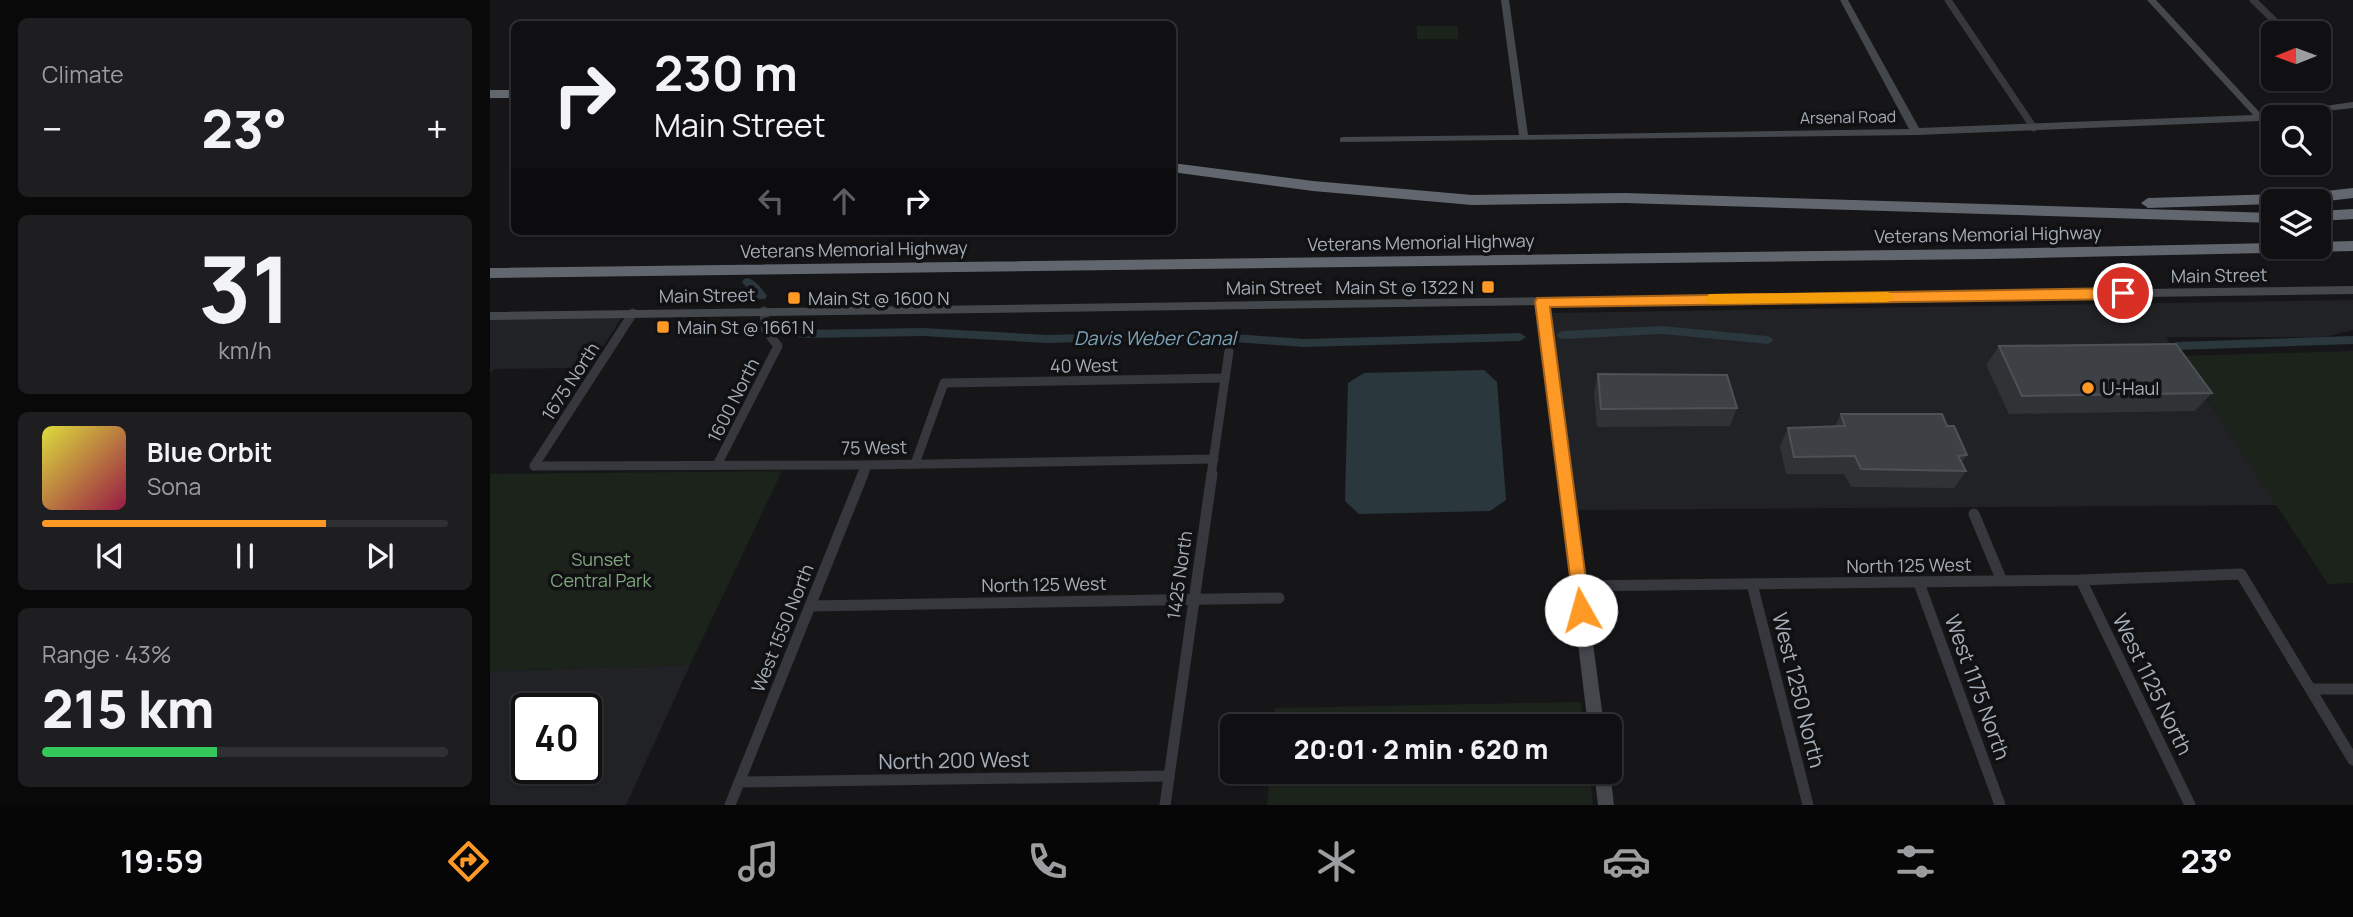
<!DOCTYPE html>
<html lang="en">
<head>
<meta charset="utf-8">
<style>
	:root { --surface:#101012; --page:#1e1e20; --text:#f1f3f6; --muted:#9c9d9f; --line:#303032; --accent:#ff9926 }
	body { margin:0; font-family:Manrope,sans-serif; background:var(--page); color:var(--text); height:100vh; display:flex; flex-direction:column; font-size:26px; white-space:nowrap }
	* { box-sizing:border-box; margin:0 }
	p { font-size:23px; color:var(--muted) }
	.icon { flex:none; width:38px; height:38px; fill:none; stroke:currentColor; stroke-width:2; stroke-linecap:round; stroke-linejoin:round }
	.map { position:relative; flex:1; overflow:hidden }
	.sheet { display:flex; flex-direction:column; gap:18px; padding:18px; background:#09090a; width:490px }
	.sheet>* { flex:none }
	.guide { position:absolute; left:21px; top:21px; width:665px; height:214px; border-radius:10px; box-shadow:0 2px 5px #0004,0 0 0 2px var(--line); background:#101012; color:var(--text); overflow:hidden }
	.needle { width:46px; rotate:269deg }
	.controls { position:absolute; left:1771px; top:21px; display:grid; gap:14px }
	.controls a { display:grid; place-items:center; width:70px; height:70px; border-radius:10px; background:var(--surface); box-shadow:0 2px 5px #0004,0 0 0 2px var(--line); font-size:35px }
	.speed { position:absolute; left:21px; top:693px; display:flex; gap:14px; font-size:35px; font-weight:700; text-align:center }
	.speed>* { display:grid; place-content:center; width:91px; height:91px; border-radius:50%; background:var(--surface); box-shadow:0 2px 5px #0004,0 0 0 2px var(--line); line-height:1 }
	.speed .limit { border:4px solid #111; border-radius:10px; background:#fff; color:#111 }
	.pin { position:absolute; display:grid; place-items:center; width:60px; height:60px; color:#fff; margin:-30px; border:4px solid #fff; border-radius:50%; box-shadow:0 2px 7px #0007 }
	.me { position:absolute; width:77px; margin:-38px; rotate:353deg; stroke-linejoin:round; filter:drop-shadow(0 0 5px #0008) }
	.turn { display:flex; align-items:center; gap:24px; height:147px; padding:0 28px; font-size:32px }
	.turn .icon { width:91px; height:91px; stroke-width:2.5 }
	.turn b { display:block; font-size:49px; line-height:60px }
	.lanes { display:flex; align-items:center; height:66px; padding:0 28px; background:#0003; justify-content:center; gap:35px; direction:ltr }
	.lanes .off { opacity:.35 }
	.big { font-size:52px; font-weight:800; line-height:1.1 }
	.sheet .widget { flex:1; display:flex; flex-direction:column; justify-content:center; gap:10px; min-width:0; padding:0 24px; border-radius:10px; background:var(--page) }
	.sheet .dial { align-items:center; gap:0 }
	.dial b { font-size:91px; line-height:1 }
	.song { display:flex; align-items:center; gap:21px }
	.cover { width:84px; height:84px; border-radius:10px; background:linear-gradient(135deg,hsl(60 70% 55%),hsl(340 70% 35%)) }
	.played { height:7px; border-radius:4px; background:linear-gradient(90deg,var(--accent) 70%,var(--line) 70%) }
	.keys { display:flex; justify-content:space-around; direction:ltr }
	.heat { display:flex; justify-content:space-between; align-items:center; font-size:38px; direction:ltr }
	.charge { height:10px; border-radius:5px; background:linear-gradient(90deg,#34c759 43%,var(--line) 0) }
	.trip { position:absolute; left:730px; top:714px; width:402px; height:70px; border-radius:10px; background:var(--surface); box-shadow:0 2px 5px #0004,0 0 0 2px var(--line); font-weight:800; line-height:70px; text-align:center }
	.tabs { display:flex; height:112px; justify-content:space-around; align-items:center; background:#060607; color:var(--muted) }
	.tabs .icon { width:49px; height:49px }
	.tabs .active { color:var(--accent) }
	.tabs b { font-size:32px; color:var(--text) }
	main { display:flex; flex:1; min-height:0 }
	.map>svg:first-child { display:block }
	.built { fill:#212225; fill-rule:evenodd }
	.green { fill:#1b231b }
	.water { fill:#2a373d }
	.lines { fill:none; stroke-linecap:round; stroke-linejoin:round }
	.canal { fill:#2a373d; fill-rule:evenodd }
	.street-far2 { stroke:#36383d; stroke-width:7 }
	.street-far1 { stroke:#36383d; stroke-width:9 }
	.street { stroke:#36383d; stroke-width:11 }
	.secondary { fill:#44484d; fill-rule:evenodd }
	.highway { fill:#62676f; fill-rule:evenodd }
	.wall { fill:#313236 }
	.building { fill:#3d4044; stroke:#4e5156; stroke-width:2 }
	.route { fill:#ff9926; stroke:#a66319; stroke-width:2 }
	.slow { fill:#f59e0b }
	.poi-dot { fill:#ff9926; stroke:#111113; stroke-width:2.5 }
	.labels { text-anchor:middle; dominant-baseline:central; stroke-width:7; stroke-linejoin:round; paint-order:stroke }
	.far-street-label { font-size:16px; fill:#a6afb9; stroke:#111113 }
	.street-label { font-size:18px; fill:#a6afb9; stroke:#111113 }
	.poi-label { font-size:18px; fill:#a6afb9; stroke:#111113; text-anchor:start }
	.park-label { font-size:18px; fill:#7fa67c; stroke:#111113 }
	.water-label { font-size:19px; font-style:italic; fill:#7ba3b7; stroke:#111113 }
	.near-street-label { font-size:21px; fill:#a6afb9; stroke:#111113 }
</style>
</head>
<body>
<main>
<section class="sheet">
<div class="widget"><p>Climate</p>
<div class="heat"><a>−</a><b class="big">23°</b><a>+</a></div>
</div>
<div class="widget dial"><b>31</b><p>km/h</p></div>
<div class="widget">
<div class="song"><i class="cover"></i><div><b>Blue Orbit</b><p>Sona</p></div></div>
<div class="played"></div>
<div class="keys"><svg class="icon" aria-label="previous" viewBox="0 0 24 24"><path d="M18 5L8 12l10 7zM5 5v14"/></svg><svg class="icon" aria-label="pause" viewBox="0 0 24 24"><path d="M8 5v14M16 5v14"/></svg><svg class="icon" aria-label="next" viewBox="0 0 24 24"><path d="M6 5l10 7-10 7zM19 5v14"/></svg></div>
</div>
<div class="widget"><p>Range · 43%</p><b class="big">215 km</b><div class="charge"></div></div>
</section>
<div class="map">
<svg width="1863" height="805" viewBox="0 0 1863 805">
	<rect width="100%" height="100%" fill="#161618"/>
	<g class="built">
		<path d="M1863,300V330L1834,337H1676L1787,505L1087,510L1062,313Z"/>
		<path d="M132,317L99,368L4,369L0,374V319Z"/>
		<path d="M200,665L136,805H0V671ZM37,709H96V768H37Z"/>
	</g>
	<g class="green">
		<rect x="927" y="26" width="41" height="13"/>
		<path d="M1863,351V583L1838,584L1689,356Z"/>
		<path d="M292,471L200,665L0,671V474Z"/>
		<path d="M1091,702L1093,726H783L785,708Z"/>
		<path d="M780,772H1099L1103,805H777Z"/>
	</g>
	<path class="water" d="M994,370L1007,382L1016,500L1000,511L869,514L855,501L858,383L874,373Z"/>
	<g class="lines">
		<g class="canal">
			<path d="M258,278C265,280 273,290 277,296L275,299H267L252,282L254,279Z"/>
			<path d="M300,326L313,330L433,328L558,335L702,331L814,339L1030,333L1036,337L1030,341L814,347L702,339L558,343L433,336L313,338L296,333L294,330L296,327Z"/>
			<path d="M1172,326L1278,336L1284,340L1278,344L1172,334L1072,339L1066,335L1072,331Z"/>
			<path d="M1863,336V344L1686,350L1680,346L1686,342Z"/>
		</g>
		<g class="street-far2">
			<path d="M1458,0L1544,128"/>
			<path d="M1763,0L1794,30"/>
		</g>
		<g class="street-far1">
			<path d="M425,464L454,383L735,378"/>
			<path d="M227,465L288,346L275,329L274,311"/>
			<path d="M44,466L377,465L724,459"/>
			<path d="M44,466L143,313"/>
			<path d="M373,476L377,465"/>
			<path d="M721,476L739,351"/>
		</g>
		<g class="street">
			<path d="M1484,514L1512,581"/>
			<path d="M1591,580L1700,805"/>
			<path d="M1429,583L1510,805"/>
			<path d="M1262,584L1318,805"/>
			<path d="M1088,586L1591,580L1751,574L1863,760"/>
			<path d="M320,606L789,598"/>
			<path d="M1821,689H1863"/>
			<path d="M249,782L679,776"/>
			<path d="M240,805L373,474"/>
			<path d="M675,805L722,474"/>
		</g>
		<g class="secondary">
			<path d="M1011,0H1019L1038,135L1419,129L1350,0H1358L1429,128L1763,115L1657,0H1666L1772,115L1863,102V108L1783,117V119L1770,121L1426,135L850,142V138L853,137L1029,135Z"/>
			<path d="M1863,286V294L1058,305L1114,726H1098L1047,305L0,320V312Z"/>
			<path d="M1104,772H1120L1124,805H1108Z"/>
		</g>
		<g class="highway">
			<rect x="0" y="90" width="24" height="8"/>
			<path d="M682,163L823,181L982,195L1135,193L1783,213V223L1135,203L982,205L823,191L682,172Z"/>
			<path d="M1863,188V198L1829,202L1783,201V204L1658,208L1651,203L1658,198L1818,193Z"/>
			<path d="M1863,209V219L1829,221V211Z"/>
			<path d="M1863,241V251L1494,259L0,278V268L1494,249L1783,243V247H1829V242Z"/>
		</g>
	</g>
	<g class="wall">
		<path d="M1509,346L1722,393L1705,411L1519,414L1496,365Z"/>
		<path d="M1108,374L1247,408L1240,426L1107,427L1104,392Z"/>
		<path d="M1351,414L1457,426L1477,455L1472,462L1476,471L1464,488L1361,487L1354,474H1296L1290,446L1298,428L1345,426Z"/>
	</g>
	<g class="building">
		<path d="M1686,344L1722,393L1532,396L1509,346Z"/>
		<path d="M1108,374L1237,375L1247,408L1111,409Z"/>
		<path d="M1351,414H1452L1457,426H1464L1477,455L1468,456L1476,471L1371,469L1365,456L1304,457L1298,428L1355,426Z"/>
	</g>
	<path class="route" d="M1633,288L1640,293L1633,299L1060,307L1100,610L1098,616L1091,618L1085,616L1045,302L1047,298Z"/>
	<path class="slow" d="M1398,292L1405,297L1398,302L1220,304L1212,299L1220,294Z"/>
	<g class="poi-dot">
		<rect x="991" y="280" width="14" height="14" rx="3.5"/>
		<rect x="297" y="291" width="14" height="14" rx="3.5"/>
		<rect x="166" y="320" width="14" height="14" rx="3.5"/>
		<circle cx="1598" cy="388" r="7"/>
	</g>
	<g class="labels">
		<g class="far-street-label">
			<text transform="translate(1358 117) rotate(-1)">Arsenal Road</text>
		</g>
		<g class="street-label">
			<text transform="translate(1498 234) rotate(-1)">Veterans Memorial Highway</text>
			<text transform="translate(931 242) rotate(-1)">Veterans Memorial Highway</text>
			<text transform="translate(364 249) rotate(-1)">Veterans Memorial Highway</text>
			<text transform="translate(1729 275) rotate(-1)">Main Street</text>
			<text transform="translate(784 287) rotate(-1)">Main Street</text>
			<text transform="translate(217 295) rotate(-1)">Main Street</text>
			<text transform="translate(594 365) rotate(-1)">40 West</text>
			<text transform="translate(80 381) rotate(-57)">1675 North</text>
			<text transform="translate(243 400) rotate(-63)">1600 North</text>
			<text transform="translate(384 447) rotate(-1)">75 West</text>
			<text transform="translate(1419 565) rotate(-1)">North 125 West</text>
			<text transform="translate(689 575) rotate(-82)">1425 North</text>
			<text transform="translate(554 584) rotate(-1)">North 125 West</text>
			<text transform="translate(292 628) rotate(-68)">West 1550 North</text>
		</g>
		<g class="poi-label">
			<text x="984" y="287" text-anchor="end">Main St @ 1322 N</text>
			<text x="318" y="298">Main St @ 1600 N</text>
			<text x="187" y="327">Main St @ 1661 N</text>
			<text x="1612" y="388">U-Haul</text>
		</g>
		<g class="park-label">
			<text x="111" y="559">Sunset<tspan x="111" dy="21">Central Park</tspan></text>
		</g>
		<g class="water-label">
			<text x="665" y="338">Davis Weber Canal</text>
		</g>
		<g class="near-street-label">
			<text transform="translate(1663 684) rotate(64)">West 1125 North</text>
			<text transform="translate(1488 687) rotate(70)">West 1175 North</text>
			<text transform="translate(1309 690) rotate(76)">West 1250 North</text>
			<text transform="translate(464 760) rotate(-1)">North 200 West</text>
		</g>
	</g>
</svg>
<div class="controls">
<a><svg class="needle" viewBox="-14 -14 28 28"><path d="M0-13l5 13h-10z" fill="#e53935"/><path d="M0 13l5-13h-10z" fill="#9c9d9f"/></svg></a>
<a><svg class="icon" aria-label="search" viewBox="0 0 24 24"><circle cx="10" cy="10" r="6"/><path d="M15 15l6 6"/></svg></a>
<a><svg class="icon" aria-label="layers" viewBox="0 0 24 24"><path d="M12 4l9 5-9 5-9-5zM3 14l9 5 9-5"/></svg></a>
</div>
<div class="speed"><div class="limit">40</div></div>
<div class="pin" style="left:1633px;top:293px;background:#d93025"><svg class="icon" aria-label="arrive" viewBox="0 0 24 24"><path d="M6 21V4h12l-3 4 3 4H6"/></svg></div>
<svg class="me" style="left:1091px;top:610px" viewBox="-20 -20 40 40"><circle r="19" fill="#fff"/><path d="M0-13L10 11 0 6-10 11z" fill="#ff9926"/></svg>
<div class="trip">20:01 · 2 min · 620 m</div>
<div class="guide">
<div class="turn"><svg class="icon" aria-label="right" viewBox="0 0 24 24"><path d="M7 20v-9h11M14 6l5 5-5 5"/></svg><div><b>230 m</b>Main Street</div></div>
<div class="lanes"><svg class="icon off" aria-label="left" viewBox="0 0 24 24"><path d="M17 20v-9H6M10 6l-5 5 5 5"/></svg><svg class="icon off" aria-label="ahead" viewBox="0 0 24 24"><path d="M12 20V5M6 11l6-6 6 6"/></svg><svg class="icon" aria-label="right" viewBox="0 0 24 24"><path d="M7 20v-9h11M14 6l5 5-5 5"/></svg></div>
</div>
</div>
</main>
<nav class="tabs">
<b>19:59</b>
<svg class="icon active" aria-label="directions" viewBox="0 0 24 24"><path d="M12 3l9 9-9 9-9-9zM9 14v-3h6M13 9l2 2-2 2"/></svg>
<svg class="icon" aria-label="music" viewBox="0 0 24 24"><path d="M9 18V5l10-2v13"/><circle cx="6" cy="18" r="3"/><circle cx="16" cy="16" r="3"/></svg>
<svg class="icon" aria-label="phone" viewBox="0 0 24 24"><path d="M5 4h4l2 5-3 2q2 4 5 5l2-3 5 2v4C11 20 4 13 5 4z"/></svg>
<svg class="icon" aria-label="climate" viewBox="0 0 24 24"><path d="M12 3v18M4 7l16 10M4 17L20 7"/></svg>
<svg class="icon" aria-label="car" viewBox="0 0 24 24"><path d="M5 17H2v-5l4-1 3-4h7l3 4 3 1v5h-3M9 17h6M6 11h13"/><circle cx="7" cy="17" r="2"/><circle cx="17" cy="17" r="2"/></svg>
<svg class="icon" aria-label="filters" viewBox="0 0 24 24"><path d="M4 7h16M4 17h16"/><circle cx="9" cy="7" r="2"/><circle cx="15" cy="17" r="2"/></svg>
<b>23°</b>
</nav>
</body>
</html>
